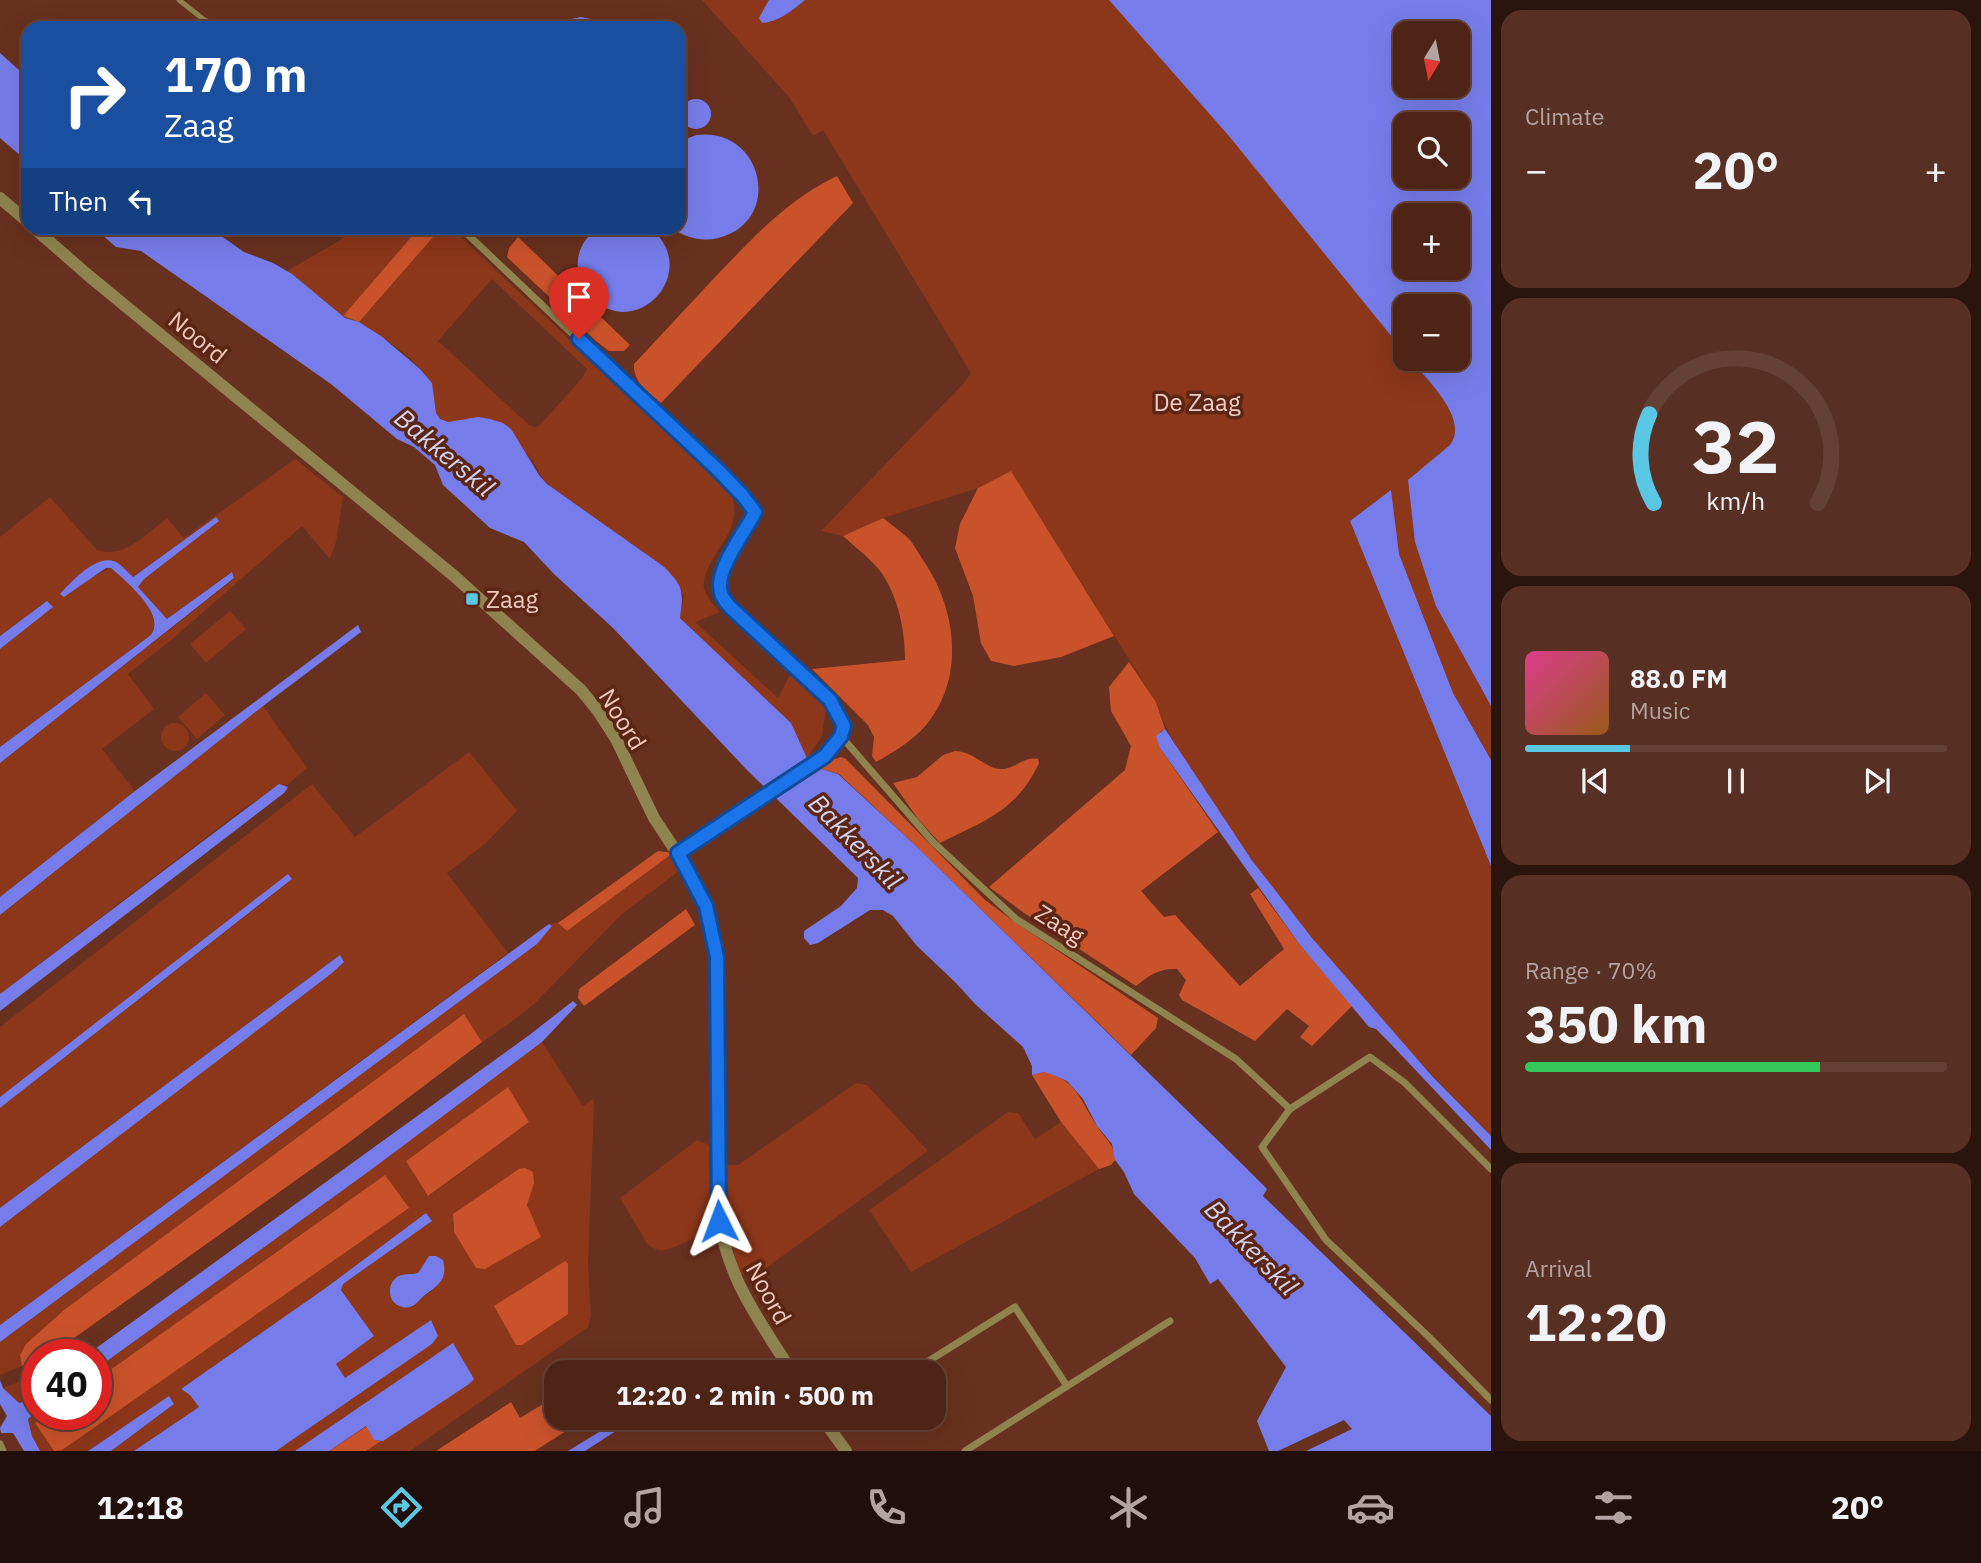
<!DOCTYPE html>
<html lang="en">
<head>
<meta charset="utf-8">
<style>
	:root { --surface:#4e2416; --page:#583023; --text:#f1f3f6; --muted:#b3a4a1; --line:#654135; --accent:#5ac8e5 }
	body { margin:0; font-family:"IBM Plex Sans",sans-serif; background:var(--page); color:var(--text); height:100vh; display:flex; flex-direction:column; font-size:26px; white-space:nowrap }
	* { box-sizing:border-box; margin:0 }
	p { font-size:23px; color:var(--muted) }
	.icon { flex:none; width:38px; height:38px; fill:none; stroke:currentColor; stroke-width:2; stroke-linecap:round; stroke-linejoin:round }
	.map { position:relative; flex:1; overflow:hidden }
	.panel { display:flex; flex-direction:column; gap:10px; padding:10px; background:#2b140c; width:490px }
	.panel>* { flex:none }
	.guide { position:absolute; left:21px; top:21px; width:665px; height:214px; border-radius:21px; box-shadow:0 7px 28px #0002,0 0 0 2px var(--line); background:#1a4fa0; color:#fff; overflow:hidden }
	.needle { width:46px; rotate:190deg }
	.controls { position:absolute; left:1393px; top:21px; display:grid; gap:14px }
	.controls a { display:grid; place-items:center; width:77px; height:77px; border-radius:14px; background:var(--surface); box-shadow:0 7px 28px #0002,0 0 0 2px var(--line); font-size:35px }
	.speed { position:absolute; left:21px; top:1339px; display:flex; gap:14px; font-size:35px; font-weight:700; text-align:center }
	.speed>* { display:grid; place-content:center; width:91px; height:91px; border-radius:50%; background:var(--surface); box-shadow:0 7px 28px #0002,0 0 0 2px var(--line); line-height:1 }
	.speed .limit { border:10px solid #d22; background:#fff; color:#111 }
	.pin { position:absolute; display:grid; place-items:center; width:60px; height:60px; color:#fff; margin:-72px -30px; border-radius:50% 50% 50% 0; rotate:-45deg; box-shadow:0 0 7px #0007 }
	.pin .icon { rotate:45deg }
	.me { position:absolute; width:77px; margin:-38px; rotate:357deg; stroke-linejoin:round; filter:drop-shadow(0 0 5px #0008) }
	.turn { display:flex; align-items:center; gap:24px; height:147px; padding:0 28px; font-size:32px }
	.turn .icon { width:91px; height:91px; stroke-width:2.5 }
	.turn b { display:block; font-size:49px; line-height:60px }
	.then { display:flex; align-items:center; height:66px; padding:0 28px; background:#0003; gap:14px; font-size:26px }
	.big { font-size:52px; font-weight:700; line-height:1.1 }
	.panel .card { flex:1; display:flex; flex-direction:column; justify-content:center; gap:10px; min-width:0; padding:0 24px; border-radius:21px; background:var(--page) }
	.panel .dial { align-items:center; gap:0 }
	.dial svg { height:182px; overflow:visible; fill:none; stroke:var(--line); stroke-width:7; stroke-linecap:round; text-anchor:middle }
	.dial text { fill:var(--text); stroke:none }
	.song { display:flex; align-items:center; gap:21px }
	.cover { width:84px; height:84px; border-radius:10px; background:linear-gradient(135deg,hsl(330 70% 55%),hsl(30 70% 35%)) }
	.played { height:7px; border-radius:4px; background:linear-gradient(90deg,var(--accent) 25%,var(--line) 25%) }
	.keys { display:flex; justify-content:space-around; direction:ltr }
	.heat { display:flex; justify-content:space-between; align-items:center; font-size:38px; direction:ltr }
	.charge { height:10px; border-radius:5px; background:linear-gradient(90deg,#34c759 70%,var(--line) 0) }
	.trip { position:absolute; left:544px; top:1360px; width:402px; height:70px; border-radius:21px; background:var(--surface); box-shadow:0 7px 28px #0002,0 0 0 2px var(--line); font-weight:700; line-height:70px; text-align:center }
	.tab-bar { display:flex; height:112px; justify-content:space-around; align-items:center; background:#1f0e09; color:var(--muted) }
	.tab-bar .icon { width:49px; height:49px }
	.tab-bar .active { color:var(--accent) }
	.tab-bar b { font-size:32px; color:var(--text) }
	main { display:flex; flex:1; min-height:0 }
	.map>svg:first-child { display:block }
	.green { fill:#8c361a; fill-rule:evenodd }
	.forest { fill:#ca522b }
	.water { fill:#767dea; fill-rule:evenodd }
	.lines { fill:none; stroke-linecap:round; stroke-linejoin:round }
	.service { stroke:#8f8450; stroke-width:5 }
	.minor { stroke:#8f8450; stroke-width:7 }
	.tertiary { stroke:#8f8450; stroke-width:12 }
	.route-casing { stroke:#114b97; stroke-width:18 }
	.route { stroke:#1a73e8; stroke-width:12 }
	.poi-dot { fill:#5ac8e5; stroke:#5c2514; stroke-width:2.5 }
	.labels { text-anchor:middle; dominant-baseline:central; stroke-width:7; stroke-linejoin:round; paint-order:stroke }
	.street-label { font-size:24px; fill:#edcabf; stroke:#5c2514 }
	.park-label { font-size:24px; fill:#eecec4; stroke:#5c2514 }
	.poi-label { font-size:24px; fill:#edcabf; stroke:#5c2514; text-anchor:start }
	.water-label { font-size:26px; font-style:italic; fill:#d1d5f1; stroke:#5c2514 }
</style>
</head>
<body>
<main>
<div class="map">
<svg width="1491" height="1451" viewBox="0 0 1491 1451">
	<rect width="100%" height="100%" fill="#68301e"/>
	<g class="green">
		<path d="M702,0H1109C1214,111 1311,232 1405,353V359H1410C1426,379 1470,419 1450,445L1436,606L1491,706V760L1453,693L1399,554L1391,491L1350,521L1491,866V1136C1391,1034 1294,927 1216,807C1193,773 1169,741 1156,702L1011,471L978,488L883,518L843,536L821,531L963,384L971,373L823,130L813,136L789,97Z"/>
		<path d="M350,228H419L343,316L287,271L342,239Z"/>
		<path d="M441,228H451L729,489C751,531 700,557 704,588C706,597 714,605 720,612L695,622L778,698L790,675L826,708L822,736L807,758L791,723L680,618L684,596L663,566L547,484C539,475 535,460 526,453C514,443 483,428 469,422C459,417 448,428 439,417C430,408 436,392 430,381C415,358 382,336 359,322ZM492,279L587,369L583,377L539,426L535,427L529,425L438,341Z"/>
		<path d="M295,459L343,497L336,542L330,559L302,526L170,641L128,674L154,709L102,749L135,791L0,897V763L234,579L231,572L167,619L138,587L144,579L216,517L132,577L114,561L94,564L60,593L111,568C126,581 167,615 151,635L0,747V649L53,607L47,601L0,636V537L50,497L97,550C125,559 146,534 167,518L184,538Z"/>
		<path d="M230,611L246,629L206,663L190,644Z"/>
		<path d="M206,693L225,715L197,739L178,717Z"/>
		<path d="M263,706L307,768L287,785L283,784L247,806L0,994V915Z"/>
		<circle cx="175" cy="737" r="14"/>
		<path d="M469,752L517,811L485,844L447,873L508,953L0,1325V1227L344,962L340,955L0,1208V1108L292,880L0,1097V1027L312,784L355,837Z"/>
		<path d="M673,853L684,867L621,915L534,1004L510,1023L482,1042L464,1014L64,1310L26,1344L20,1355L22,1366L0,1375V1342L537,944L552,926L549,924L558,922L567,931Z"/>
		<path d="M542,1042L583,1106L593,1099L594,1105L588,1264L591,1315L588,1327L410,1451H366L473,1380L453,1344L295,1451H276L432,1344L438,1336L431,1320L345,1378L335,1364L374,1336L341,1289L343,1284L432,1221L426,1213L327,1287L181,1389L190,1395L199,1407L134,1451H111L174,1404L169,1396L88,1451H55L62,1449L408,1208L385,1175L96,1380V1369L368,1172ZM529,1122L429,1196L406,1161ZM534,1183C532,1190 528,1199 527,1205C527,1215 538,1226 540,1237L463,1247L454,1232L452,1222ZM429,1256L432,1291L425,1295L412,1307H400L392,1301L399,1275L418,1273Z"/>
		<path d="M856,1083L867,1085L928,1151L766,1268L755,1274H740L727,1228L725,1165H738Z"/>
		<path d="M1008,1112L1018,1113L1035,1139L1061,1122L1099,1169L911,1272L869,1210Z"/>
		<path d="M697,1140L709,1145L710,1227C704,1235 675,1248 664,1250C658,1251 653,1248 648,1245L620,1198Z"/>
		<path d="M37,1375V1393L24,1403H18L3,1388Z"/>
		<path d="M37,1412V1414H47L35,1423L54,1451H40L32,1436L28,1419Z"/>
	</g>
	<g class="forest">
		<path d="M837,176L853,203L661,403C648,392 633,382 634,364C662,334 690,304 718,274C756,235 787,200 837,176Z"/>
		<path d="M419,228H441L359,322L343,316Z"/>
		<path d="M518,237L630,345L624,351H609L596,341L507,257L509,248Z"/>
		<path d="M1011,471L1114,636L1061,657L1014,666L991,661L981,643L973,596L955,548L960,524L978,488Z"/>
		<path d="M883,518C891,524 900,531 908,538C914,544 918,553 923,560C956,608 966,676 927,724C913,741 895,751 876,762L872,756L874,737L868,725L812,669L905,660C905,631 899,600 883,575C874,561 856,548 843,536Z"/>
		<path d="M1129,662L1156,702L1165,729L1160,732V748L1218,832L1141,891L1164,917L1175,915L1240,986L1284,949L1250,894L1258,888L1300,945L1352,1006L1312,1046L1300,1037L1309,1026L1287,1009L1255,1041L1182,1000L1179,995L1186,980L1177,969C1160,968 1149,975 1136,986L1024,913L989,887L1125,770L1131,746L1111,711L1109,687Z"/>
		<path d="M955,751C975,752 986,769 1001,769C1015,769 1024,756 1038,759L1039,763C1016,812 984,821 940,843L918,819L893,783L917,777L943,755Z"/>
		<path d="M841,757L846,759L984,899L1013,921L1158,1018L1156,1028L1131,1055L916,846L839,774L818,768L826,762Z"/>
		<path d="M658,851L673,853L567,931L558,923Z"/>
		<path d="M686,909L695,925L584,1006L578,998L579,989Z"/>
		<path d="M464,1014L482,1042L347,1144L60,1348L47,1354H37V1359L22,1366L20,1355L26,1344L64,1310Z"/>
		<path d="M1044,1072C1078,1080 1080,1101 1097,1126C1105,1139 1115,1144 1115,1160L1111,1165L1099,1169L1061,1122L1032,1075Z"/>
		<path d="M508,1087L529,1122L428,1196L406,1161Z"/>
		<path d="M525,1168L533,1172L534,1183L527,1205L541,1237L485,1269L476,1268L454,1232L453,1214L519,1169Z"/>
		<path d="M385,1175L409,1208L62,1450L54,1451L35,1423L47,1414H96V1380Z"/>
		<path d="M565,1261L568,1264V1314L522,1345H516L494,1306Z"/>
		<path d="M556,1396V1418H586L535,1451H436L511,1402L520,1418Z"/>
		<path d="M367,1426L374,1440L381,1441L366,1451H329Z"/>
	</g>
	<g class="water">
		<path d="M769,0H805C793,10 778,22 762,23L759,18Z"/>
		<path d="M1109,0H1491V706L1436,606L1415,542L1408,480L1450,445C1470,419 1426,379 1410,359H1458V306H1405V353L1229,136ZM1405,33H1458V86H1405ZM1405,124H1458V177H1405ZM1405,215H1458V268H1405Z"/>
		<path d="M581,17L601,21L614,28H551L567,20Z"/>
		<path d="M0,53L28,78V162L0,138Z"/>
		<circle cx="696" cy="114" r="15"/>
		<path d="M696,135C764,126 784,222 718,238C702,242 686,238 672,228H679V142Z"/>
		<path d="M94,228H210L244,252L273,263L292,274L345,318L359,322L381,336L420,369L432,383L436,413L440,419L448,422L478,417L490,419L503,423L511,429L539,475L547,484L663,566C683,585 684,591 680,618L791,723L807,758L818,768L838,774L916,846L1242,1164L1267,1189L1263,1196L1491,1416V1451H1306L1352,1429L1344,1420L1278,1451H1269L1257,1421L1286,1367L1218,1279L1210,1284L1195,1258L1134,1194L1124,1172L1115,1160L1112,1144L1097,1126L1083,1099L1067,1081L1053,1075L1044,1072L1032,1075V1066L1023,1047L975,1004L956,983L917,946L893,916L883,910H870L818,943L810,945L804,938V931L841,906L857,888L858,878L747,770L613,628L554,574L524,542L490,528L443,485L435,465L414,447L397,439L331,384L141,251L116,247Z"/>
		<path d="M598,228H650C700,267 644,338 596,302C586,294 579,282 578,270C576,252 584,238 598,228Z"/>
		<path d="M1391,490L1399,554L1453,693L1491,760V866L1350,521Z"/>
		<path d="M216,517L219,521L144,579L138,587L167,619L232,572L234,578L0,763V747L151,635C167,615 126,581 111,568H106L64,597L60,594C72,581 97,553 116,562C122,565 127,572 133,577Z"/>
		<path d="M47,601L53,607L0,649V636Z"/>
		<path d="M358,625L361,632L263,706L0,915V897L135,791Z"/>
		<path d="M1165,729L1251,859L1312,938L1432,1076L1491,1136V1150L1388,1041L1376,1029L1369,1027L1300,945L1160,748L1156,736Z"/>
		<path d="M279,784L288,787L284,793L0,1011V994Z"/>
		<path d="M288,874L292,879L0,1108V1097Z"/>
		<path d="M549,924L552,926L537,944L0,1342V1325Z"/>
		<path d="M340,955L344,962L332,973L0,1227V1208Z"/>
		<path d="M573,1001L577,1005L542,1042L368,1172L96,1369V1354H88L528,1036Z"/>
		<path d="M426,1213L432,1221L343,1284L341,1290L374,1336L336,1364L345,1378L431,1320L438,1336L432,1344L276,1451H134L199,1407L190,1395L181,1389L327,1287Z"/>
		<path d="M429,1256H436L443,1260C448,1280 438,1285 425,1295C417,1301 414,1310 402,1307C388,1304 386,1285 397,1277C402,1273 411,1275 418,1273Z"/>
		<path d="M453,1343L474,1379L469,1384L383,1441L374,1440L366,1426L329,1451H295Z"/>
		<path d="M0,1380L3,1388L19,1403L24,1402L37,1393V1412L28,1419L32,1436L40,1451H24L13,1433H1L0,1428L7,1416L0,1404Z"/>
		<path d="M169,1396L174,1404L111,1451H88Z"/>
		<path d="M622,1418H636L585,1451H568Z"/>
	</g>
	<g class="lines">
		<path class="service" d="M179,0L207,22"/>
		<g class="minor">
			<path d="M207,22L215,28"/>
			<path d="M461,228L743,496L755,512C745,533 714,570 721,593C722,598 727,603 730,607L829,700L844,726L841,736L826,756L678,853"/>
			<path d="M841,736L933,842L1016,919L1236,1059L1290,1109"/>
			<path d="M1491,1169L1405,1083L1370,1057L1290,1109L1262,1147L1326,1240L1429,1337L1491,1400"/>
			<path d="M911,1372L1015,1307L1067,1386"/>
			<path d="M827,1425L839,1418"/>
			<path d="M0,1444L3,1451"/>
			<path d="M965,1451L1170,1321"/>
		</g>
		<g class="tertiary">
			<path d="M0,198L28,222"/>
			<path d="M34,228L89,276L453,575L581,690L598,711L616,739L654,818L693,877L706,906L712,929L717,956L718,1006L717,1207C726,1277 755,1314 792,1372"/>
			<path d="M822,1418L846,1451"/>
		</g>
	</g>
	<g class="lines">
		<g class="route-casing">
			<path id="route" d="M579,339L718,470L743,496L755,512C745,533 714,570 721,593C722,598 727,603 730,607L830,700L844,726L841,736L825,756L678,853L706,906L717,957L719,1221"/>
		</g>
		<use href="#route" class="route"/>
	</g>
	<rect class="poi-dot" x="465" y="592" width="14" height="14" rx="3.5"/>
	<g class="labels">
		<g class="street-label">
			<text transform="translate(198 337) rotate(39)">Noord</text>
			<text transform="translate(623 719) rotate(58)">Noord</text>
			<text transform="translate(1060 924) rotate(32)">Zaag</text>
			<text transform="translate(769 1293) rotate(61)">Noord</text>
		</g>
		<g class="park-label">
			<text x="1197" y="402">De Zaag</text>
		</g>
		<g class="poi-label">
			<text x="486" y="599">Zaag</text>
		</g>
		<g class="water-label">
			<text transform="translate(445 452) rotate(40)">Bakkerskil</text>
			<text transform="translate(856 841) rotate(46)">Bakkerskil</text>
			<text transform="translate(1252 1247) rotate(46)">Bakkerskil</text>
		</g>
	</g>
</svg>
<div class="controls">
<a><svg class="needle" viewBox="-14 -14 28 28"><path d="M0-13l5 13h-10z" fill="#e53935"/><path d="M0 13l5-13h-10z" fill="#b3a4a1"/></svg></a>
<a><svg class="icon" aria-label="search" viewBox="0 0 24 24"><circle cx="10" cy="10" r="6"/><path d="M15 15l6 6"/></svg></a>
<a>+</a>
<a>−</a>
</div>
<div class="speed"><div class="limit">40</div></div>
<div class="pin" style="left:579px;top:339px;background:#d93025"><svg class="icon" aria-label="arrive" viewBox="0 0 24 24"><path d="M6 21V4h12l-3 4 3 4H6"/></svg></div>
<svg class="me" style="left:719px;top:1221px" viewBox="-20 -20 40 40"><path d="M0-17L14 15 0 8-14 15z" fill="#1a73e8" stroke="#fff" stroke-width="4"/></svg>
<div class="trip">12:20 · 2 min · 500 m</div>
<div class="guide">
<div class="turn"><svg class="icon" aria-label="right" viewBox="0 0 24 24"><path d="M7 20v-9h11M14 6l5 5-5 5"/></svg><div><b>170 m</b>Zaag</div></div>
<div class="then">Then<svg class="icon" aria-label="left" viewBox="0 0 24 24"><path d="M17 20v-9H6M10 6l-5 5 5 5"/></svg></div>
</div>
</div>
<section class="panel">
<div class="card"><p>Climate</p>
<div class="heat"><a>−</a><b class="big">20°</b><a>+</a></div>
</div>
<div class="card dial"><svg viewBox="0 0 100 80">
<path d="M14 69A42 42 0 1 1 86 69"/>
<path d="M14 69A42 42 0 0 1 12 30" stroke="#5ac8e5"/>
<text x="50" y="56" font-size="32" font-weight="700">32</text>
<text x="50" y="72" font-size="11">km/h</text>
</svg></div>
<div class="card">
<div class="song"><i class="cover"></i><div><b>88.0 FM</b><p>Music</p></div></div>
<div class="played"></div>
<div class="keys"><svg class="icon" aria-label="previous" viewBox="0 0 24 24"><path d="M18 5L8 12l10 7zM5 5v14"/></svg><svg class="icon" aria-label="pause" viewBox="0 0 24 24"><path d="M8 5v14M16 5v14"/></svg><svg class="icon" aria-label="next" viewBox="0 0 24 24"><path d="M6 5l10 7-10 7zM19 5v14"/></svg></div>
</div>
<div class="card"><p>Range · 70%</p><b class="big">350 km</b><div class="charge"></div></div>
<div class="card"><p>Arrival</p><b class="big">12:20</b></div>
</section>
</main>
<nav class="tab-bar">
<b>12:18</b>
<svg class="icon active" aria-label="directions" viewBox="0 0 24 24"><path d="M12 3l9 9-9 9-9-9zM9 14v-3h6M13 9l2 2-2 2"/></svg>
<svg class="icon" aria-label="music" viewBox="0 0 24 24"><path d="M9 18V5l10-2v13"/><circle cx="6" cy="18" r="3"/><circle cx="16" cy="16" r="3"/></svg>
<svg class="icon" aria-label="phone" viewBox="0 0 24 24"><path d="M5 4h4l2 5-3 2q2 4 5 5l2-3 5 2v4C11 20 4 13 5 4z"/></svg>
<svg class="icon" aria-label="climate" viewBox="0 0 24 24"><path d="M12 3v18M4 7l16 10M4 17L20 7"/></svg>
<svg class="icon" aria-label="car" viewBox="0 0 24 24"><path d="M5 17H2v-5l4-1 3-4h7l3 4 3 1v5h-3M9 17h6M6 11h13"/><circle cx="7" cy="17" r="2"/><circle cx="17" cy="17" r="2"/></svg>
<svg class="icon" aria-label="filters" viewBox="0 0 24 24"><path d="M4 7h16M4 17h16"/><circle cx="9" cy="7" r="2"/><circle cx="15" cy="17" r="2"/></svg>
<b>20°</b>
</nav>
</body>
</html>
